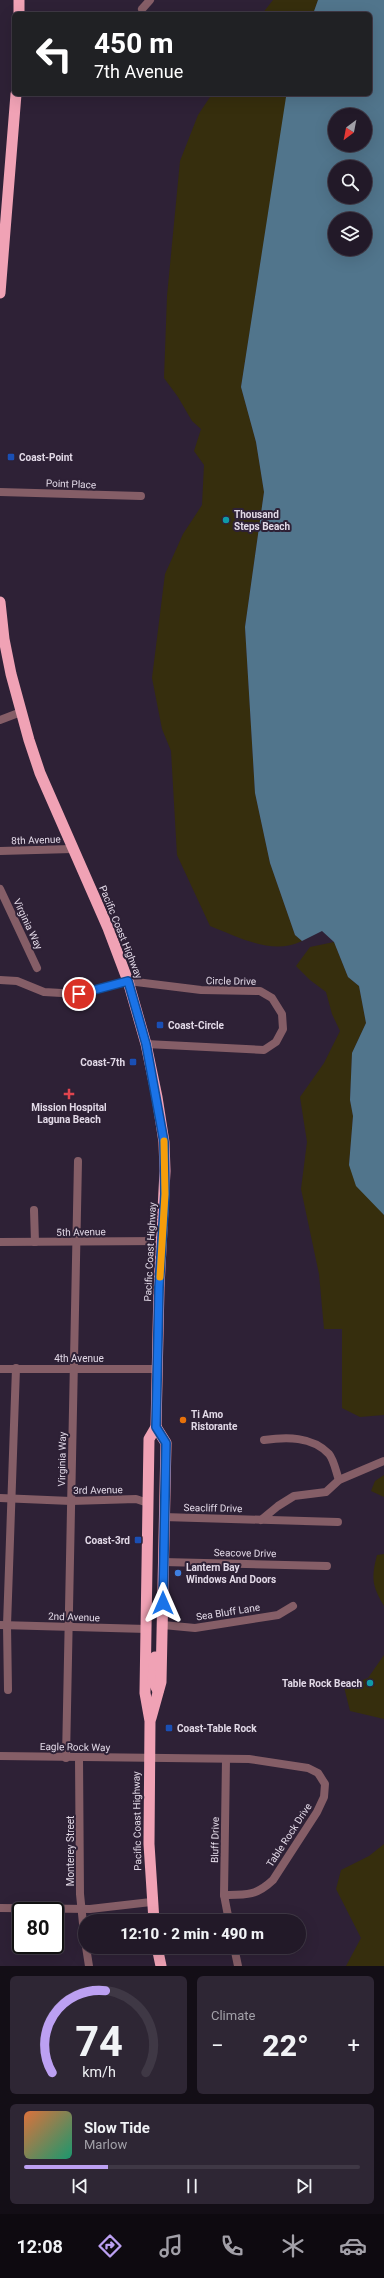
<!DOCTYPE html>
<html lang="en">
<head>
<meta charset="utf-8">
<style>
	:root { --surface:#221928; --page:#2e2634; --text:#f1f3f6; --muted:#a2a0a8; --line:#3f3845; --accent:#bca0f2 }
	body { margin:0; font-family:Roboto,sans-serif; background:var(--page); color:var(--text); height:100vh; display:flex; flex-direction:column; font-size:15px; white-space:nowrap }
	* { box-sizing:border-box; margin:0 }
	p { font-size:13px; color:var(--muted) }
	.icon { flex:none; width:22px; height:22px; fill:none; stroke:currentColor; stroke-width:2; stroke-linecap:round; stroke-linejoin:round }
	.map { position:relative; height:1966px; overflow:hidden }
	.panel { display:flex; flex-direction:column; gap:10px; padding:10px; background:#130e16; flex:1 }
	.panel>* { flex:none }
	.hud { position:absolute; left:12px; top:12px; width:360px; height:84px; border-radius:6px; box-shadow:0 4px 16px #0002,0 0 0 1px var(--line); background:#202124; color:#fff; overflow:hidden }
	.needle { width:26px; rotate:212deg }
	.tools { position:absolute; left:328px; top:108px; display:grid; gap:8px }
	.tools a { display:grid; place-items:center; width:44px; height:44px; border-radius:50%; background:var(--surface); box-shadow:0 4px 16px #0002,0 0 0 1px var(--line); font-size:20px }
	.speed { position:absolute; left:12px; top:1902px; display:flex; gap:8px; font-size:20px; font-weight:700; text-align:center }
	.speed>* { display:grid; place-content:center; width:52px; height:52px; border-radius:50%; background:var(--surface); box-shadow:0 4px 16px #0002,0 0 0 1px var(--line); line-height:1 }
	.speed .limit { border:2px solid #111; border-radius:6px; background:#fff; color:#111 }
	.pin { position:absolute; display:grid; place-items:center; width:34px; height:34px; color:#fff; margin:-17px; border:2px solid #fff; border-radius:50%; box-shadow:0 1px 4px #0007 }
	.me { position:absolute; width:44px; margin:-22px; rotate:0deg; stroke-linejoin:round; filter:drop-shadow(0 0 3px #0008) }
	.turn { display:flex; align-items:center; gap:14px; height:84px; padding:0 16px; font-size:18px }
	.turn .icon { width:52px; height:52px; stroke-width:2.5 }
	.turn b { display:block; font-size:28px; line-height:34px }
	.big { font-size:30px; font-weight:800; line-height:1.1 }
	.panel .card { flex:1; display:flex; flex-direction:column; justify-content:center; gap:6px; min-width:0; padding:0 14px; border-radius:6px; background:var(--page) }
	.panel .dial { align-items:center; gap:0 }
	.dial svg { height:104px; overflow:visible; fill:none; stroke:var(--line); stroke-width:7; stroke-linecap:round; text-anchor:middle }
	.dial text { fill:var(--text); stroke:none }
	.song { display:flex; align-items:center; gap:12px }
	.cover { width:48px; height:48px; border-radius:6px; background:linear-gradient(135deg,hsl(20 70% 55%),hsl(160 70% 35%)) }
	.played { height:4px; border-radius:2px; background:linear-gradient(90deg,var(--accent) 25%,var(--line) 25%) }
	.keys { display:flex; justify-content:space-around; direction:ltr }
	.heat { display:flex; justify-content:space-between; align-items:center; font-size:22px; direction:ltr }
	.panel .tiles { flex:1; display:grid; gap:10px; grid-template-columns:1fr 1fr }
	.card:last-child { grid-column:span 2 }
	.trip { position:absolute; left:78px; top:1914px; width:228px; height:40px; border-radius:20px; background:var(--surface); box-shadow:0 4px 16px #0002,0 0 0 1px var(--line); font-weight:800; line-height:40px; text-align:center }
	.tab-bar { display:flex; height:64px; justify-content:space-around; align-items:center; background:#0e0a10; color:var(--muted) }
	.tab-bar .icon { width:28px; height:28px }
	.tab-bar .current { color:var(--accent) }
	.tab-bar b { font-size:18px; color:var(--text) }
	.map>svg:first-child { display:block }
	.sand { fill:#362e0d }
	.water { fill:#51758c; fill-rule:evenodd }
	.lines { fill:none; stroke-linecap:round; stroke-linejoin:round }
	.minor { stroke:#855e67; stroke-width:8 }
	.trunk { stroke:#f0a2b5; stroke-width:11 }
	.route-casing { stroke:#114b97; stroke-width:10 }
	.route { stroke:#1a73e8; stroke-width:7 }
	.slow { stroke:#f59e0b; stroke-width:7 }
	.transit-dot { fill:#1a4fb4; stroke:#2e2136; stroke-width:1.5 }
	.culture-dot { fill:#0f9aa8; stroke:#2e2136; stroke-width:1.5 }
	.health-dot { fill:#e0444e; stroke:#2e2136; stroke-width:1.5 }
	.food-dot { fill:#e8710a; stroke:#2e2136; stroke-width:1.5 }
	.shop-dot { fill:#3f7fe0; stroke:#2e2136; stroke-width:1.5 }
	.labels { text-anchor:middle; dominant-baseline:central; stroke-width:4; stroke-linejoin:round; paint-order:stroke }
	.poi-label { font-size:10px; font-weight:bold; fill:#e2d9e7; stroke:#2e2136; text-anchor:start }
	.street-label { font-size:10px; fill:#e2d9e7; stroke:#2e2136 }
</style>
</head>
<body>
<div class="map">
<svg width="384" height="1966" viewBox="0 0 384 1966">
	<rect width="100%" height="100%" fill="#2e2136"/>
	<g class="sand">
		<path d="M273,0H318L313,14H262Z"/>
		<path d="M212,94H287L241,387L256,442L264,492L245,627L255,793L270,863L295,935L302,941C272,956 239,937 210,926L177,855L171,751L162,729L152,678L165,574L183,534L202,505L204,465L194,451L201,429L192,421L178,397L164,378L167,296L180,161L198,115Z"/>
		<path d="M334,942L348,977L359,986L366,1023L352,1053L350,1100L353,1116L349,1165L384,1215V1415L360,1417L342,1408V1329H324L319,1274L301,1189L307,1142L300,1097L324,1063L340,1031L332,1014L326,992L310,980L296,966L310,947Z"/>
		<path d="M384,1475V1497L371,1491L375,1481Z"/>
		<path d="M384,1554V1606C372,1586 371,1578 377,1555Z"/>
		<path d="M384,1655V1719L350,1711L344,1687L368,1678Z"/>
		<path d="M384,1844V1966H346L361,1938L336,1889L341,1870L369,1856Z"/>
	</g>
	<path class="water" d="M318,0H384V1215L356,1186L349,1165L353,1116L350,1100L352,1053L366,1023L359,986L348,977L334,942L322,931L302,941L295,935L270,863L255,793L245,627L264,492L256,442L241,387L286,97L287,94H370V14H313ZM335,115H365V145H335ZM335,167H365V197H335ZM335,219H365V249H335Z"/>
	<g class="lines">
		<g class="minor">
			<path d="M142,9L150,0"/>
			<path d="M0,492L141,496"/>
			<path d="M0,720L21,712"/>
			<path d="M0,851L72,849"/>
			<path d="M0,889L37,968"/>
			<path d="M0,980L17,981L44,992L79,994L128,981L201,990L260,991L272,998L282,1014L283,1029L276,1042L264,1050L146,1044"/>
			<path d="M34,1210L35,1242"/>
			<path d="M0,1242L162,1241"/>
			<path d="M0,1369H157"/>
			<path d="M264,1440C286,1437 312,1436 329,1454C334,1460 336,1472 339,1480"/>
			<path d="M0,1498L71,1501L136,1499L148,1503"/>
			<path d="M163,1517L338,1522"/>
			<path d="M261,1520L278,1506L294,1496L326,1492L339,1480L384,1461"/>
			<path d="M163,1562L327,1566"/>
			<path d="M0,1625L147,1629"/>
			<path d="M163,1625L195,1628L278,1615L293,1606"/>
			<path d="M8,1690L7,1625L16,1368"/>
			<path d="M0,1756L249,1759L308,1768L318,1773L325,1784L324,1797L317,1812L273,1880C256,1896 246,1895 224,1895"/>
			<path d="M66,1758L78,1161"/>
			<path d="M79,1758L80,1894L85,1943"/>
			<path d="M226,1759L224,1895L229,1921"/>
			<path d="M0,1908L90,1909L151,1902"/>
			<path d="M86,1947L89,1966"/>
			<path d="M234,1947L238,1966"/>
		</g>
		<g class="trunk">
			<path d="M19,0V14"/>
			<path d="M0,293L16,94"/>
			<path d="M0,602L4,639L11,674L29,740L40,773L108,928L128,981L146,1044L157,1097L164,1142L165,1171L159,1287L156,1427L149,1439L145,1693L150,1721L149,1844L154,1921"/>
			<path d="M155,1657L153,1681L158,1691"/>
			<path d="M151,1718L161,1682L166,1443L156,1427"/>
			<path d="M157,1947L161,1966"/>
		</g>
	</g>
	<g class="lines">
		<g class="route-casing">
			<path id="route" d="M79,994L128,981L146,1044L164,1142L165,1194L159,1287L156,1427L166,1443L163,1603"/>
		</g>
		<use href="#route" class="route"/>
		<path class="slow" d="M160,1277L165,1194L164,1141"/>
	</g>
	<g class="transit-dot">
		<rect x="7" y="453" width="8" height="8" rx="2"/>
		<rect x="156" y="1021" width="8" height="8" rx="2"/>
		<rect x="129" y="1058" width="8" height="8" rx="2"/>
		<rect x="134" y="1536" width="8" height="8" rx="2"/>
		<rect x="165" y="1724" width="8" height="8" rx="2"/>
	</g>
	<g class="culture-dot">
		<circle cx="226" cy="520" r="4"/>
		<circle cx="370" cy="1683" r="4"/>
	</g>
	<path class="health-dot" d="M67 1088h4v4h4v4h-4v4h-4v-4h-4v-4h4z"/>
	<circle class="food-dot" cx="183" cy="1420" r="4"/>
	<circle class="shop-dot" cx="178" cy="1573" r="4"/>
	<g class="labels">
		<g class="poi-label">
			<text x="19" y="457">Coast-Point</text>
			<text x="234" y="514">Thousand<tspan x="234" dy="12">Steps Beach</tspan></text>
			<text x="168" y="1025">Coast-Circle</text>
			<text x="125" y="1062" text-anchor="end">Coast-7th</text>
			<text x="69" y="1107" text-anchor="middle">Mission Hospital<tspan x="69" dy="12">Laguna Beach</tspan></text>
			<text x="191" y="1414">Ti Amo<tspan x="191" dy="12">Ristorante</tspan></text>
			<text x="130" y="1540" text-anchor="end">Coast-3rd</text>
			<text x="186" y="1567">Lantern Bay<tspan x="186" dy="12">Windows And Doors</tspan></text>
			<text x="362" y="1683" text-anchor="end">Table Rock Beach</text>
			<text x="177" y="1728">Coast-Table Rock</text>
		</g>
		<g class="street-label">
			<text transform="translate(71 484) rotate(2)">Point Place</text>
			<text transform="translate(36 840) rotate(-2)">8th Avenue</text>
			<text transform="translate(28 924) rotate(65)">Virginia Way</text>
			<text transform="translate(121 932) rotate(68)">Pacific Coast Highway</text>
			<text transform="translate(231 981) rotate(1)">Circle Drive</text>
			<text transform="translate(81 1232) rotate(-1)">5th Avenue</text>
			<text transform="translate(150 1252) rotate(-87)">Pacific Coast Highway</text>
			<text x="79" y="1358">4th Avenue</text>
			<text transform="translate(62 1459) rotate(-89)">Virginia Way</text>
			<text transform="translate(98 1490) rotate(-1)">3rd Avenue</text>
			<text transform="translate(213 1508) rotate(1)">Seacliff Drive</text>
			<text transform="translate(245 1553) rotate(1)">Seacove Drive</text>
			<text transform="translate(228 1612) rotate(-9)">Sea Bluff Lane</text>
			<text transform="translate(74 1617) rotate(2)">2nd Avenue</text>
			<text transform="translate(75 1747) rotate(1)">Eagle Rock Way</text>
			<text transform="translate(137 1821) rotate(-91)">Pacific Coast Highway</text>
			<text transform="translate(289 1835) rotate(-57)">Table Rock Drive</text>
			<text transform="translate(215 1840) rotate(-89)">Bluff Drive</text>
			<text transform="translate(70 1851) rotate(-90)">Monterey Street</text>
		</g>
	</g>
</svg>
<div class="tools">
<a><svg class="needle" viewBox="-14 -14 28 28"><path d="M0-13l5 13h-10z" fill="#e53935"/><path d="M0 13l5-13h-10z" fill="#a2a0a8"/></svg></a>
<a><svg class="icon" aria-label="search" viewBox="0 0 24 24"><circle cx="10" cy="10" r="6"/><path d="M15 15l6 6"/></svg></a>
<a><svg class="icon" aria-label="layers" viewBox="0 0 24 24"><path d="M12 4l9 5-9 5-9-5zM3 14l9 5 9-5"/></svg></a>
</div>
<div class="speed"><div class="limit">80</div></div>
<div class="pin" style="left:79px;top:994px;background:#d93025"><svg class="icon" aria-label="arrive" viewBox="0 0 24 24"><path d="M6 21V4h12l-3 4 3 4H6"/></svg></div>
<svg class="me" style="left:163px;top:1603px" viewBox="-20 -20 40 40"><path d="M0-17L14 15 0 8-14 15z" fill="#1a73e8" stroke="#fff" stroke-width="4"/></svg>
<div class="trip">12:10 · 2 min · 490 m</div>
<div class="hud">
<div class="turn"><svg class="icon" aria-label="left" viewBox="0 0 24 24"><path d="M17 20v-9H6M10 6l-5 5 5 5"/></svg><div><b>450 m</b>7th Avenue</div></div>
</div>
</div>
<section class="panel">
<div class="tiles">
<div class="card dial"><svg viewBox="0 0 100 80">
<path d="M14 69A42 42 0 1 1 86 69"/>
<path d="M14 69A42 42 0 0 1 55 6" stroke="#bca0f2"/>
<text x="50" y="56" font-size="32" font-weight="700">74</text>
<text x="50" y="72" font-size="11">km/h</text>
</svg></div>
<div class="card"><p>Climate</p>
<div class="heat"><a>−</a><b class="big">22°</b><a>+</a></div>
</div>
<div class="card">
<div class="song"><i class="cover"></i><div><b>Slow Tide</b><p>Marlow</p></div></div>
<div class="played"></div>
<div class="keys"><svg class="icon" aria-label="previous" viewBox="0 0 24 24"><path d="M18 5L8 12l10 7zM5 5v14"/></svg><svg class="icon" aria-label="pause" viewBox="0 0 24 24"><path d="M8 5v14M16 5v14"/></svg><svg class="icon" aria-label="next" viewBox="0 0 24 24"><path d="M6 5l10 7-10 7zM19 5v14"/></svg></div>
</div>
</div>
</section>
<nav class="tab-bar">
<b>12:08</b>
<svg class="icon current" aria-label="directions" viewBox="0 0 24 24"><path d="M12 3l9 9-9 9-9-9zM9 14v-3h6M13 9l2 2-2 2"/></svg>
<svg class="icon" aria-label="music" viewBox="0 0 24 24"><path d="M9 18V5l10-2v13"/><circle cx="6" cy="18" r="3"/><circle cx="16" cy="16" r="3"/></svg>
<svg class="icon" aria-label="phone" viewBox="0 0 24 24"><path d="M5 4h4l2 5-3 2q2 4 5 5l2-3 5 2v4C11 20 4 13 5 4z"/></svg>
<svg class="icon" aria-label="climate" viewBox="0 0 24 24"><path d="M12 3v18M4 7l16 10M4 17L20 7"/></svg>
<svg class="icon" aria-label="car" viewBox="0 0 24 24"><path d="M5 17H2v-5l4-1 3-4h7l3 4 3 1v5h-3M9 17h6M6 11h13"/><circle cx="7" cy="17" r="2"/><circle cx="17" cy="17" r="2"/></svg>
</nav>
</body>
</html>
